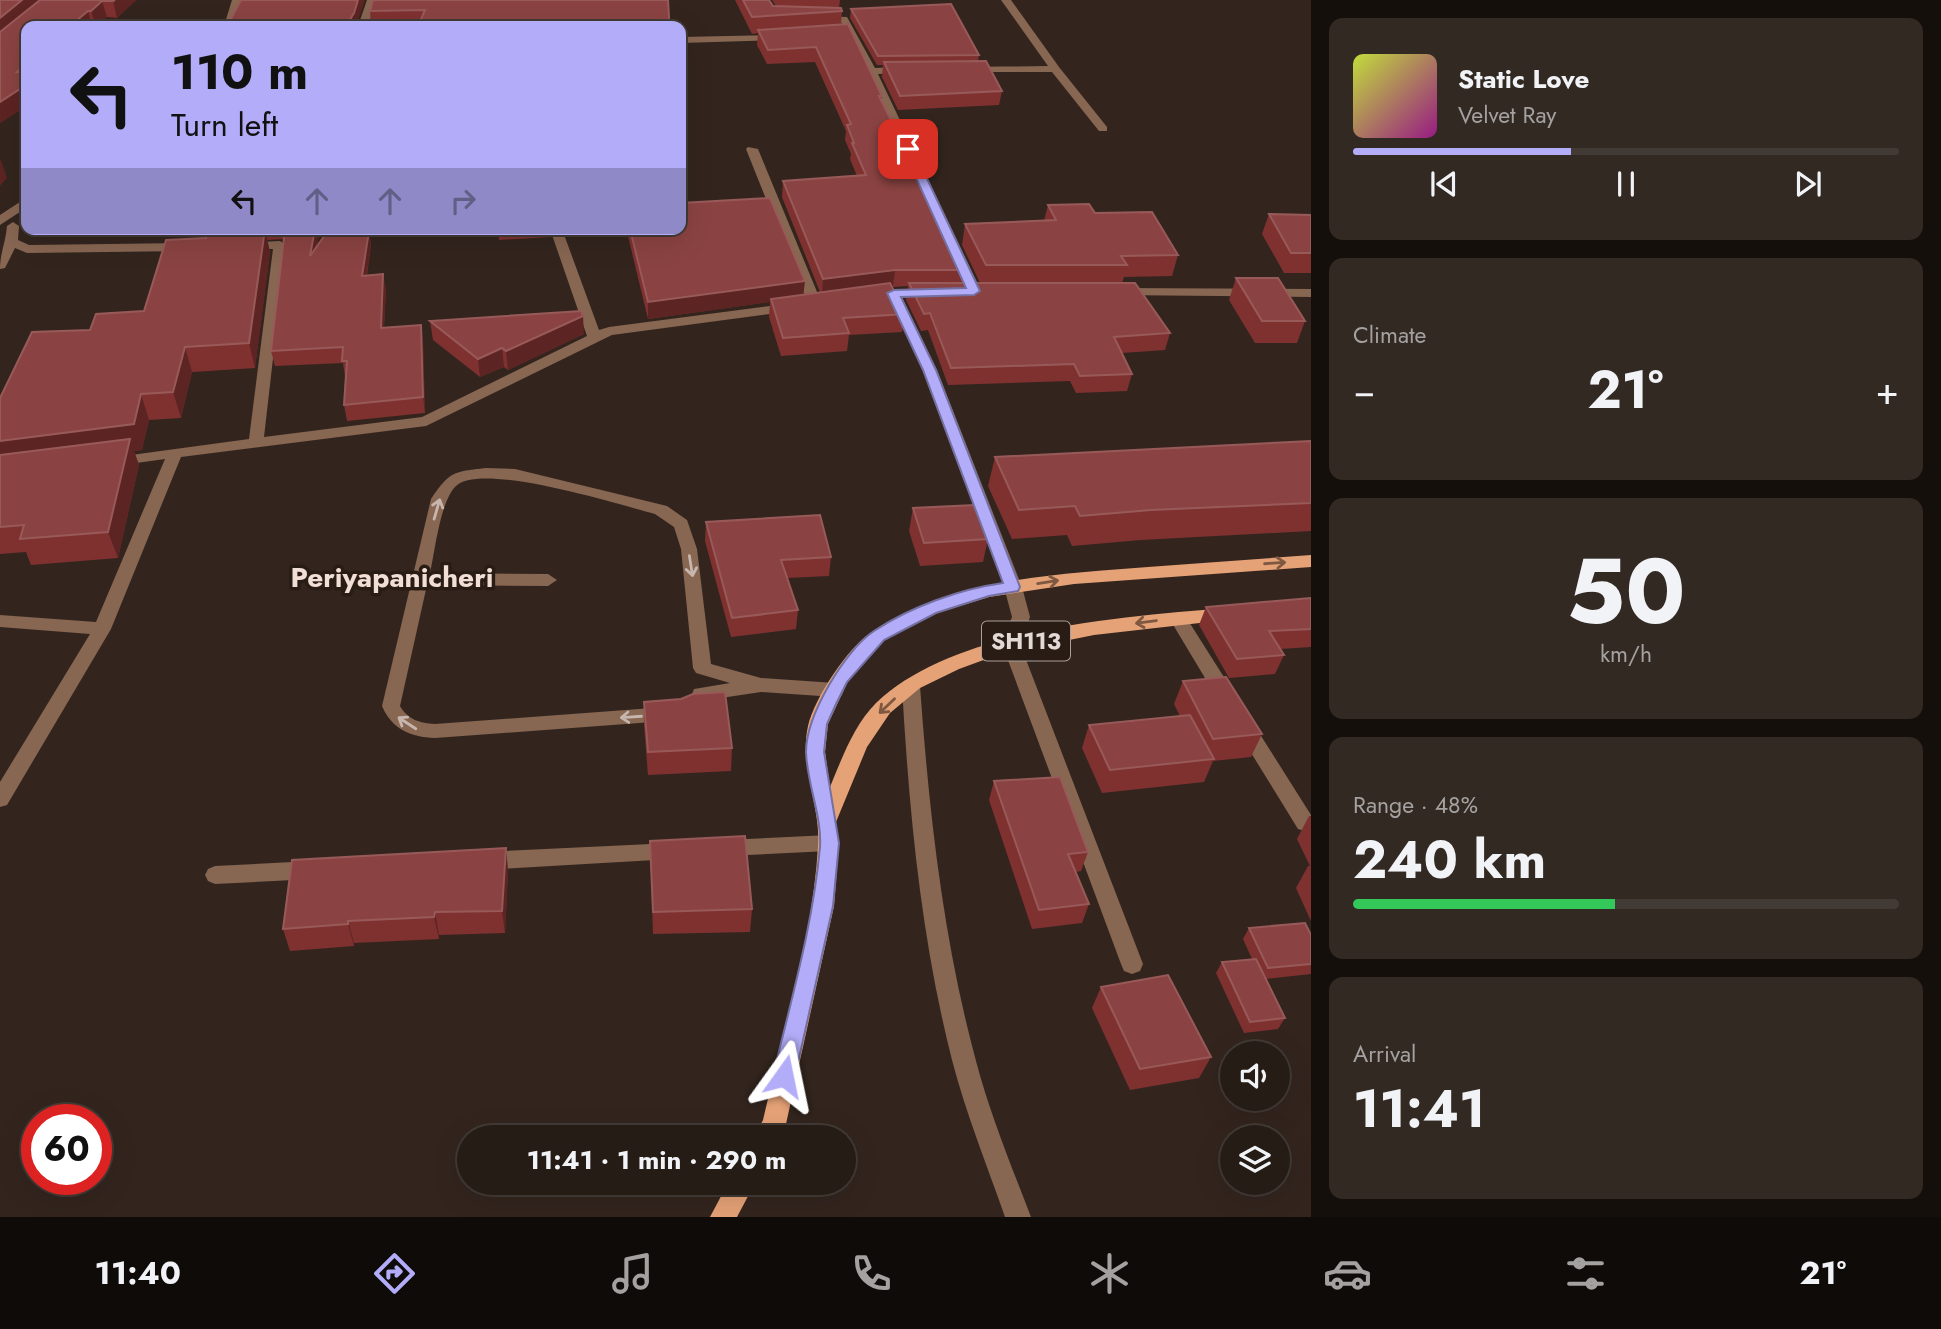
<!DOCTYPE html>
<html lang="en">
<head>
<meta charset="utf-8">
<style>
	:root { --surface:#261c16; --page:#322923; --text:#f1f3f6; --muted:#a4a1a1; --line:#423a35; --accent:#b3adf9 }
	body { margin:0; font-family:Jost,sans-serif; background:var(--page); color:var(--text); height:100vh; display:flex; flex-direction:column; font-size:26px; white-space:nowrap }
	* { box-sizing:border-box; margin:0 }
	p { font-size:23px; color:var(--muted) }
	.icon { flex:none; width:38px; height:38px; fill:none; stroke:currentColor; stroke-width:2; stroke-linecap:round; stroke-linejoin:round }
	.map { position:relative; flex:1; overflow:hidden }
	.drawer { display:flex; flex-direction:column; gap:18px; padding:18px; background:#150f0c; width:630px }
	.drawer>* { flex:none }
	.banner { position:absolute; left:21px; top:21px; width:665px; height:214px; border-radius:14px; box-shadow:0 7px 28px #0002,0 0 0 2px var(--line); background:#b3adf9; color:#111; overflow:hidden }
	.controls { position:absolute; left:1220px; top:1041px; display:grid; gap:14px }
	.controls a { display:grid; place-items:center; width:70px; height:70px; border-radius:50%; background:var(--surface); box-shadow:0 7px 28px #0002,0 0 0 2px var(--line); font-size:35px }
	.speed { position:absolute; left:21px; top:1104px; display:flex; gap:14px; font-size:35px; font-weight:700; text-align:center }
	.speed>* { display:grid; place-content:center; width:91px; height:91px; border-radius:50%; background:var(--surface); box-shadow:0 7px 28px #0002,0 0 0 2px var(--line); line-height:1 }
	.speed .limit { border:10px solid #d22; background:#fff; color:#111 }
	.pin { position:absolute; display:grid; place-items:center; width:60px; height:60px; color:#fff; margin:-30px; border-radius:14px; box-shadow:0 4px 10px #0006 }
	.me { position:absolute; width:77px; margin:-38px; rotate:12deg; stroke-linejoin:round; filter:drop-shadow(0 0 5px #0008) }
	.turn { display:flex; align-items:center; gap:24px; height:147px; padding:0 35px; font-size:32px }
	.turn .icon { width:91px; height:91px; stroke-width:2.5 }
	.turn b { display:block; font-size:49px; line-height:60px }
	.lanes { display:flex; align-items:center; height:66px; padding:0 35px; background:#0003; justify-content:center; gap:35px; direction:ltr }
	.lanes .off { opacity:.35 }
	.big { font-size:52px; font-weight:700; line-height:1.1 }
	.drawer .widget { flex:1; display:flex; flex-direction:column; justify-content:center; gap:10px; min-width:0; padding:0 24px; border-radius:14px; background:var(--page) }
	.drawer .dial { align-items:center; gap:0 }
	.dial b { font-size:91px; line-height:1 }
	.song { display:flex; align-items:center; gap:21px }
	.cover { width:84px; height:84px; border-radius:10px; background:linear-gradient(135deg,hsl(70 70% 55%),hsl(310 70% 35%)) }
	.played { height:7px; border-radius:4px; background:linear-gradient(90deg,var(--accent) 40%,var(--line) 40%) }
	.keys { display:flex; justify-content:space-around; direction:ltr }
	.heat { display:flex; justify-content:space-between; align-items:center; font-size:38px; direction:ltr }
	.charge { height:10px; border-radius:5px; background:linear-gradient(90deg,#34c759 48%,var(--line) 0) }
	.trip { position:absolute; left:457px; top:1125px; width:399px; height:70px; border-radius:35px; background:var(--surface); box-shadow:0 7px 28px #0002,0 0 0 2px var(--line); font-weight:700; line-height:70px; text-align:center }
	.tab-bar { display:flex; height:112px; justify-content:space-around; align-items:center; background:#0f0b09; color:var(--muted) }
	.tab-bar .icon { width:49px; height:49px }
	.tab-bar .selected { color:var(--accent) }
	.tab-bar b { font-size:32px; color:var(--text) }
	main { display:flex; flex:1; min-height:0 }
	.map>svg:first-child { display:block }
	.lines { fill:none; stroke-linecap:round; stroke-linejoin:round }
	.minor { fill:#876652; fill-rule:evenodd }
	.major { fill:#e6a277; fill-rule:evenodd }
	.wall { fill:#7f3130 }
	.shaded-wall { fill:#5c2422 }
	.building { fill:#8a4342; stroke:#985a59; stroke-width:2 }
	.oneway { stroke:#c7b6ae }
	.oneway2 { stroke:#7e5841 }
	.route { fill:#b3adf9; stroke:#7470a2; stroke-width:2 }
	.labels { text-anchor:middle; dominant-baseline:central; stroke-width:7; stroke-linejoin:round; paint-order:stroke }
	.shield { fill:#291c15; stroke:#aba09b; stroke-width:2 }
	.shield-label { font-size:23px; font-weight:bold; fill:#e3d9d5 }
	.quarter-label { font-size:28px; font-weight:bold; fill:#f1ded4; stroke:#291c15 }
</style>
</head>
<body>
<main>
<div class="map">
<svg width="1311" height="1217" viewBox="0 0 1311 1217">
	<rect width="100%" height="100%" fill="#33251e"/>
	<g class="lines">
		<g class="minor">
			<path d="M232,0H242L234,26H224Z"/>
			<path d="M367,0H377L368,26H358Z"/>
			<path d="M1001,0H1011L1059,67L1107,127V131H1099L1052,72H963V68L967,67L1048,66Z"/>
			<path d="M816,16L847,17L875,68L904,67L909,70L904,73L878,74L981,291L979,294L974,295L967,291L841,22L819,21L814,18Z"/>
			<path d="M783,35L784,37L779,40L681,43V37Z"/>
			<path d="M748,147L758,149L822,304L820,307H810L808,304L746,149Z"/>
			<path d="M26,198V208L0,225V215Z"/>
			<path d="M13,222L19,226L18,240L29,245L186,243L192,247L186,251L27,253L15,248L5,268L0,269C0,253 6,241 7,226Z"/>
			<path d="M550,229H562L599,330L609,327L793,303L800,307L793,311L612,335L426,426L181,457L111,629L7,805L0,807V782L90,634L0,627V615L96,622L165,459L115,466L109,464L107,461L109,458L249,439L273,249H241V243L280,241L286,245L264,437L422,417L587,336Z"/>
			<path d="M929,288L936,292L934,295L902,298L937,370L1022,587L1030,617L1020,644L1143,964L1140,971L1132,974L1124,971L1121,964L1002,644L1012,617L1004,587L923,370L889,299L873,300L866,296L873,292Z"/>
			<path d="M1118,288L1311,289V297L1113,295L1111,292Z"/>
			<path d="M486,468L515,469L667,506L687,520L697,549L711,664L761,678L835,683L842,685L844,690L842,695L835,697L761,692L701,701L694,699L692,694L694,689L730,683L696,673L693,668L681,549L674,527L655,514C620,505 481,461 456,486C440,501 435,552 430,573L548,574L557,580L548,586L427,585L400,706C408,720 420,723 435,724L666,707L673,709L675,714L673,719L666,721L435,738C410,737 392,729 382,706L431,499C450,471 453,472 486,468Z"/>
			<path d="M1178,612L1184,614L1234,693L1236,698L1234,703H1220L1169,618Z"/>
			<path d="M911,679L918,681L920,686C929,812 943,939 976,1061C990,1114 1011,1165 1031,1217H1005C987,1165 966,1114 952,1060C921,938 909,812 902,686L904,681Z"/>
			<path d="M1244,718L1251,720L1311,815V829L1305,831L1298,829L1237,730L1234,725L1237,720Z"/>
			<path d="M829,835L836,837L839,843L836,849L829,851L725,856L718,854L715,848L718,842L725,840Z"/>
			<path d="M672,843L679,845L682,851L679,857L672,859L483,870L476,867L473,861L476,855L483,852Z"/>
			<path d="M312,861L319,864L322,870L319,876L312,879L215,884L208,881L205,875L208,869L215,866Z"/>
		</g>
		<g class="major">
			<path d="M1311,555V567L1074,584L989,597L937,613L884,640L848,681L828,724L825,752L830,787C842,758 854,725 876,703C954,628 1122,617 1226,608L1235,614L1226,620L1094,635L1000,654L959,669L920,688L890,713L867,747L836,822L839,843L834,906L786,1124L780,1138H754L763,1120C783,1032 813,937 818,846C821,806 799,767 808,726C815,697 848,647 873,631C953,579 1055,574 1148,567C1202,563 1257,559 1311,555Z"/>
			<path d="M728,1183H755L737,1217H710Z"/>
		</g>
	</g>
	<g class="wall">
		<path d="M0,0H136L117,18L107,17L97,26H26V106L0,123Z"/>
		<path d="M668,0L419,23L371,24L370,11Z"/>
		<path d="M735,0H769L773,6H776L772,0H840L839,8L842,11L841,25L882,96L881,101L965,270L962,283H980L962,245L965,224L1044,221L1048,205L1095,213L1178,255L1172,276L1124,277L1122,283L1170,333L1165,350L1122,353L1132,374L1127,391L1076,393L1070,381L948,385L928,330L921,331L906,300L908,286L892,287L905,314L902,332L849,335L847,351L781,356L769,317L770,302L648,319L627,232L567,236L565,229H681L804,294L820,292L782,197L783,181L857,176L850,159L851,154L845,140L846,131L815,62L767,64L757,45L758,33L752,34Z"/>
		<path d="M851,9L979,55L978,61L1002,91L999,105L898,110L882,77L883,65H877L850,18Z"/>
		<path d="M1269,214L1311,215V273H1284L1262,234Z"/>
		<path d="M209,229H320L317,246L369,231L371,245L367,275L386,289L384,327L421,325L423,340L425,413L347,421L344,405L345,377L343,363L275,366L271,351L284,239L267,240L270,252L255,368L192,372L181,418L149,420L142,450L134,451L139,465L118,558L31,565L26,552L0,554V398L90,330L144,311L206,238Z"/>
		<path d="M498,229H550V237L499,240Z"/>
		<path d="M1236,278L1305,321L1297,343H1255L1229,300Z"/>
		<path d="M430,321L584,334L508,370L504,367L480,377L433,340Z"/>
		<path d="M1311,441V531L1141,540L1072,546L1067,535L1012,539L988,486L995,457Z"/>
		<path d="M913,508L988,539L983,562L920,566L909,531Z"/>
		<path d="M706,522L831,557L829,576L787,578L798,610L796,629L731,637L705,541Z"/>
		<path d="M1311,598V647L1280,649L1284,655L1275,674L1229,678L1199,625L1206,607Z"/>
		<path d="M1183,681L1262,734L1251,757L1213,761L1204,782L1102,793L1082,748L1089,725L1180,716L1174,704Z"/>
		<path d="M681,699L732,748L731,771L648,775L644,725V702Z"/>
		<path d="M994,781L1088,852L1081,871L1076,872L1089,904L1082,923L1032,929L989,800Z"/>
		<path d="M1309,816H1311V921L1296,888L1308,866H1310L1297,839Z"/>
		<path d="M650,841L752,909L750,932L653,934Z"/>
		<path d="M506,848L508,871L505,933L439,935V939L354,943V946L290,951L283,929Z"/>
		<path d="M1249,928L1311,935V974L1266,979L1285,1018L1278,1029L1244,1033L1216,973L1222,962L1252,959L1243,939Z"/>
		<path d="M1101,987L1211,1057L1199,1078L1130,1090L1092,1008Z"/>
	</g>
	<g class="shaded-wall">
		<path d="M22,0H46L0,40V18Z"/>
		<path d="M115,0H136L117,18L113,1Z"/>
		<path d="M358,0H365L356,26H346Z"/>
		<path d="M102,1L107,17L97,26H96L91,11Z"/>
		<path d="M88,11L92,26H70Z"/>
		<path d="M26,64V106L0,123V102L17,72Z"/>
		<path d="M1,160L7,178L0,186V161Z"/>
		<path d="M265,229L270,252L255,368L249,343Z"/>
		<path d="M315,229H320L313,271L310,256Z"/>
		<path d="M369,231L371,245L364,291L362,276Z"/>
		<path d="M895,270L893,286L822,296L823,279Z"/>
		<path d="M383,274L386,289L383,343L381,328Z"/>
		<path d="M805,281L803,298L771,299L770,302L648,319V302Z"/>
		<path d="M583,316L584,334L508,370L506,351Z"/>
		<path d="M421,325L423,340L425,413L423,397Z"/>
		<path d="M185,347L192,372L181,418L173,392Z"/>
		<path d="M502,348L504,367L480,377L478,359Z"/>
		<path d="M141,394L149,420L142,450L134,451L139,465L118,558L108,532L0,468V441Z"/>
		<path d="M506,848L508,871L505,933L502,911Z"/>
		<path d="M435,912L439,935V939L434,917Z"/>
		<path d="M348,921L354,943V946L348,924Z"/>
	</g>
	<g class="building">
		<path d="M0,0H22L0,18Z"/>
		<path d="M40,0H115L113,1H102L91,11H88L70,26H26V64L17,72L26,73V85L0,102V32Z"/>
		<path d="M241,0H358L354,13L346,26H227Z"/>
		<path d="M373,0H668L669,17L668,26H418L425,10L370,11Z"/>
		<path d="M743,0H769L773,6L841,8L842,11L752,17Z"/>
		<path d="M951,4L979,55L878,56L851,9Z"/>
		<path d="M848,24L882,96H879L965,270H895L823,279L783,181L866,175L852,143H854L847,125L851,124L816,47L768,50L758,30Z"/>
		<path d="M986,61L1002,91L900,96L884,62Z"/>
		<path d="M770,198L805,281L648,302L630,229H681V203Z"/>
		<path d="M1089,204L1095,213L1152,212L1178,255L1121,256L1127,265H986L965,224L1056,220L1048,205Z"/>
		<path d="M1269,214L1311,215V253H1291Z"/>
		<path d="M209,229H265L249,343L185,347L173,392L141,394L134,424L0,441V398L32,332L90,330L96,314L144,311L166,240L206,238Z"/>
		<path d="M285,229H315L310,256L327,232L369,231L362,276L383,274L381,328L421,325L423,397L344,405L347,361H342L343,347L271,351Z"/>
		<path d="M1236,278H1278L1305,321H1262Z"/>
		<path d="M890,283L905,314L843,318L849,333L783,338L771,299Z"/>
		<path d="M909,283H1135L1170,333L1114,337L1132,374L1080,376L1074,364L951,368L930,313L924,314Z"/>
		<path d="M581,311L583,316L506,351L502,348L478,359L430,321Z"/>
		<path d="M130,439L108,532L20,539L24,525L0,527V455Z"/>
		<path d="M1311,441V503L1151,510L1080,516L1075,506L1019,510L995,457Z"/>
		<path d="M975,505L988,539L924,543L913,508Z"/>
		<path d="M820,515L831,557L781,560L798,610L732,618L706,522Z"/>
		<path d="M1311,598V629L1269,631L1284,655L1237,659L1206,607Z"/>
		<path d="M1226,677L1262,734L1213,739L1183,681Z"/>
		<path d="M725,692L732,748L648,752L644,702L681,699L693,694Z"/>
		<path d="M1190,715L1214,759L1110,770L1089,725Z"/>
		<path d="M1060,777L1088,852L1068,854L1089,904L1039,910L994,781Z"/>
		<path d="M745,836L752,909L653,912L650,841Z"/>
		<path d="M506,848L502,911L435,912L434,917L348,921V924L283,929L292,860Z"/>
		<path d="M1305,923L1311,935V964L1268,968L1249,928Z"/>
		<path d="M1256,959L1285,1018L1250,1022L1222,962Z"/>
		<path d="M1168,975L1211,1057L1140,1069L1101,987Z"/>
	</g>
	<defs><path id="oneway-shaft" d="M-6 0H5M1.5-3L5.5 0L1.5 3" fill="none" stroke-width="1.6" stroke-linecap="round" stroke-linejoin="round" transform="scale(1.75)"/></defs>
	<g class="oneway">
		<use href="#oneway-shaft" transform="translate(437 509) rotate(-74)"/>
		<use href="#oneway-shaft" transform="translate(691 566) rotate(81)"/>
		<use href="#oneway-shaft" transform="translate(631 717) rotate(176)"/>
		<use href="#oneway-shaft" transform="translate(407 723) rotate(-147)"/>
	</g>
	<g class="oneway2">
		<use href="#oneway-shaft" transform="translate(1275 563) rotate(-4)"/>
		<use href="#oneway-shaft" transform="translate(1048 582) rotate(-9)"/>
		<use href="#oneway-shaft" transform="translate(1146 622) rotate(172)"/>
		<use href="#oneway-shaft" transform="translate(887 706) rotate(136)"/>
	</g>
	<path class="route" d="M908,146L913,149L980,291L974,295L901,297L936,370L1020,587L1018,591L989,596L936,613L884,640L847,682L836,704L827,724L824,752L839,843L833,906L795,1076L792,1083L784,1086L777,1083L773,1076C791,1000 813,925 820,847C822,816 807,784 806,752C806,716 844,651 874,631C910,607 960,589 1003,583L923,370L887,293L894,290L966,288L903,149Z"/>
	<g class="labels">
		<rect class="shield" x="982" y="621.5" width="88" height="39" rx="5"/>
		<g class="shield-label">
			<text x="1026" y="641">SH113</text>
		</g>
		<g class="quarter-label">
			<text x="392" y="577">Periyapanicheri</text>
		</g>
	</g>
</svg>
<div class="controls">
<a><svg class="icon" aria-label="sound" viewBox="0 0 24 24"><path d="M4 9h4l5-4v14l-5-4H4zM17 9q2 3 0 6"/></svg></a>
<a><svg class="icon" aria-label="layers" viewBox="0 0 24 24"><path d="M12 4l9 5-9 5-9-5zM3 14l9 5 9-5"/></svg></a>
</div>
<div class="speed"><div class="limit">60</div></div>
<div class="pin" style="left:908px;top:149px;background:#d93025"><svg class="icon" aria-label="arrive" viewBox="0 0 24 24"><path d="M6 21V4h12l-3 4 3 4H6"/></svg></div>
<svg class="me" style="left:784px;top:1076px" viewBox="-20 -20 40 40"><path d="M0-17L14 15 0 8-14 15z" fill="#b3adf9" stroke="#fff" stroke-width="4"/></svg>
<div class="trip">11:41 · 1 min · 290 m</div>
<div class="banner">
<div class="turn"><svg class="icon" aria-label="left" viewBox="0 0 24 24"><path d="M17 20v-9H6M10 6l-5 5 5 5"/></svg><div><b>110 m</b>Turn left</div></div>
<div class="lanes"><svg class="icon" aria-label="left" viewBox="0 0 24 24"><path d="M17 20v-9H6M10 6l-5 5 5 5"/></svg><svg class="icon off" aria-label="ahead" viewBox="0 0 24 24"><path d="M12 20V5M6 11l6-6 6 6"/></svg><svg class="icon off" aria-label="ahead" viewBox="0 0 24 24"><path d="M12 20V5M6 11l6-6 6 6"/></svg><svg class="icon off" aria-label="right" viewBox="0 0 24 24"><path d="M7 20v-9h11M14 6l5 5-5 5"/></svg></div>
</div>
</div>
<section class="drawer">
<div class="widget">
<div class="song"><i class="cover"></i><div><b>Static Love</b><p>Velvet Ray</p></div></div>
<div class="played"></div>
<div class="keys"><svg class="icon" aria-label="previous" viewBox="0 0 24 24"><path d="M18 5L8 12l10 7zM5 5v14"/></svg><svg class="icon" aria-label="pause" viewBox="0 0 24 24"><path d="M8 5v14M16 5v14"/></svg><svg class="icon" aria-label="next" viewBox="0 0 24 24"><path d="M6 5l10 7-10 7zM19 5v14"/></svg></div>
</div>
<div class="widget"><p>Climate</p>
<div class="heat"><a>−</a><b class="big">21°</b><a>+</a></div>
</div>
<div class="widget dial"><b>50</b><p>km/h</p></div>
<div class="widget"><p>Range · 48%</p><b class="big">240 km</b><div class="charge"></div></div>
<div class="widget"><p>Arrival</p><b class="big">11:41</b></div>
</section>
</main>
<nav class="tab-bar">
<b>11:40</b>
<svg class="icon selected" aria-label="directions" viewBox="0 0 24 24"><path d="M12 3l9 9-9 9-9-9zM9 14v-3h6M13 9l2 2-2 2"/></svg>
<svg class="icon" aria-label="music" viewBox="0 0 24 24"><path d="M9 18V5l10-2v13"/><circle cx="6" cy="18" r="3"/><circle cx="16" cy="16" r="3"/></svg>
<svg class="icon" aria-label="phone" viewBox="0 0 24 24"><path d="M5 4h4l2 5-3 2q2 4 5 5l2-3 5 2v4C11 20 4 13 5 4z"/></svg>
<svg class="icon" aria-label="climate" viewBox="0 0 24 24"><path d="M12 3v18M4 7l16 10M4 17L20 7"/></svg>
<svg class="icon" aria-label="car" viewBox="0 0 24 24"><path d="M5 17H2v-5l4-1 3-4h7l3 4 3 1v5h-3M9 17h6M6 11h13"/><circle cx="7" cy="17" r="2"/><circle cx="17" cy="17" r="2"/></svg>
<svg class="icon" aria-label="filters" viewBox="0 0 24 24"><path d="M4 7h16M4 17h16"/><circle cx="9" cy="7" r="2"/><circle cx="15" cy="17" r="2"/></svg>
<b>21°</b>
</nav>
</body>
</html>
